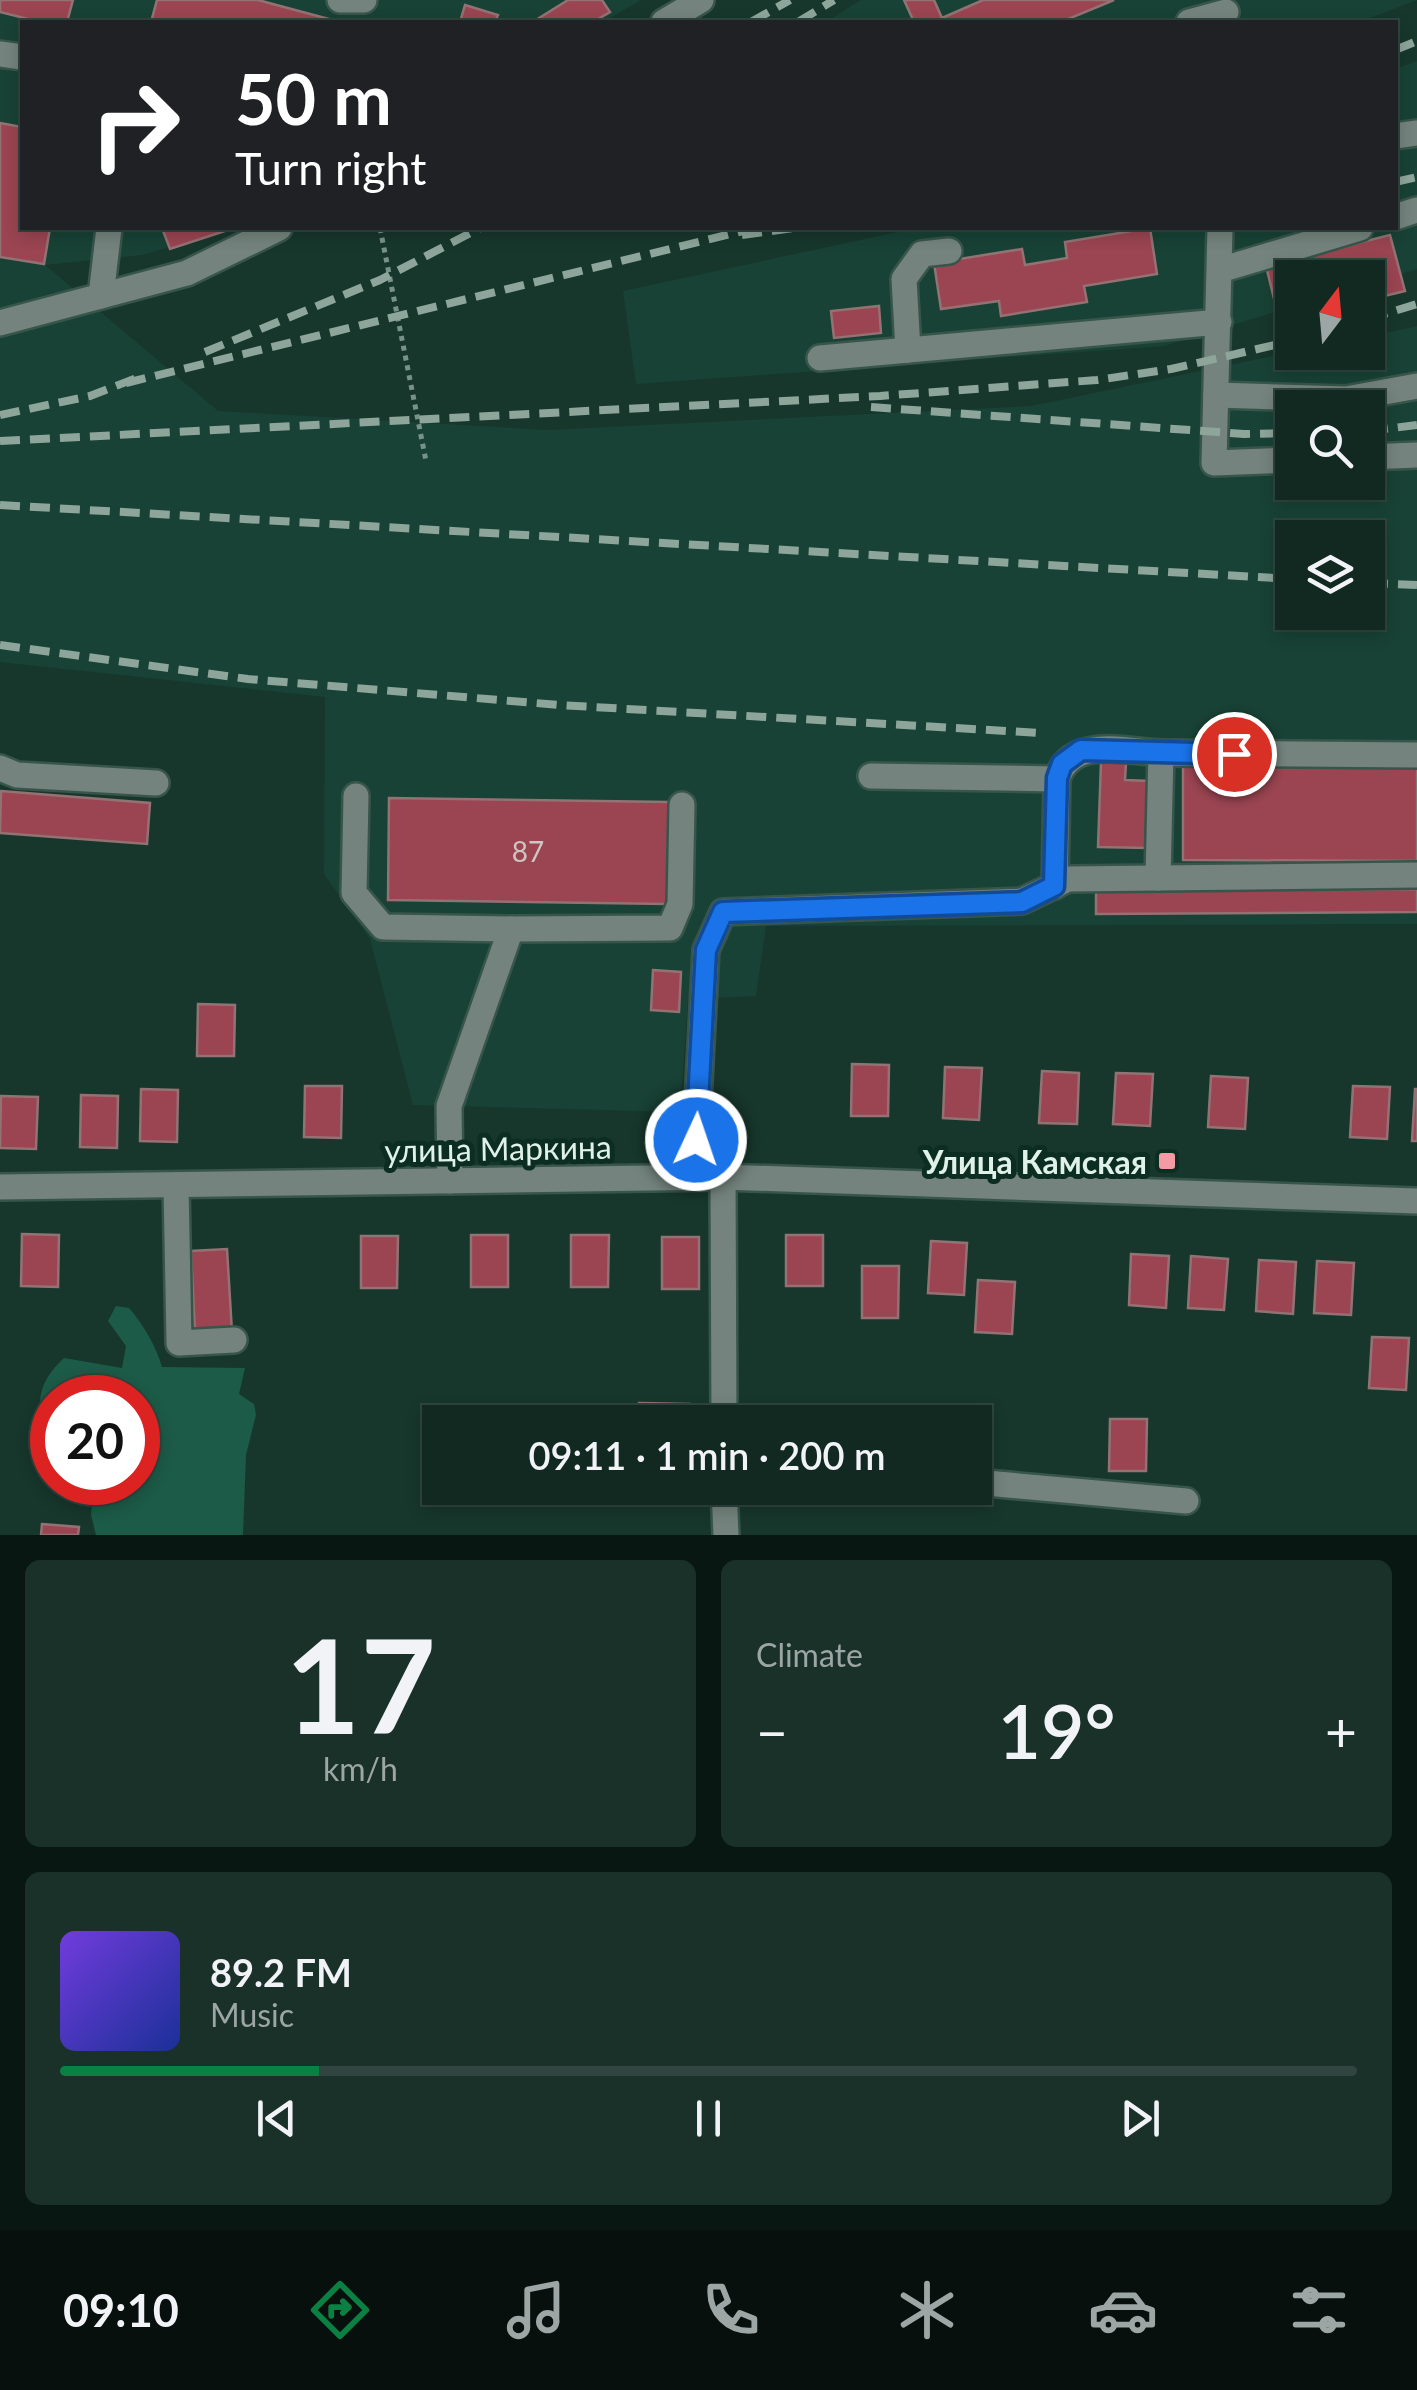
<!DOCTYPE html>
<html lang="en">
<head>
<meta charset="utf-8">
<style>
	:root { --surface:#112921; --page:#1a312a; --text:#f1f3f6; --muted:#9ca6a5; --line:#30453f; --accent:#0b8043 }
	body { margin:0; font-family:Lato,sans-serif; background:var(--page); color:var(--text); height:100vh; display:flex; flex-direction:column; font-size:38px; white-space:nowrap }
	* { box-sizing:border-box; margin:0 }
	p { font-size:32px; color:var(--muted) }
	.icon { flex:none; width:55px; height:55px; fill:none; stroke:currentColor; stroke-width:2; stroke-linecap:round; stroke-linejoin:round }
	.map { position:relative; height:1535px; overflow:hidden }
	.side { display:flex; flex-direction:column; gap:25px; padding:25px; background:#091712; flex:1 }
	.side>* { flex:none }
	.guide { position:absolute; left:20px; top:20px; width:1378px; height:210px; border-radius:0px; box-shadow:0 5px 15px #0003,0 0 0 2px var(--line); background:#202124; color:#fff; overflow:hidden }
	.needle { width:65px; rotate:16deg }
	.tools { position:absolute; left:1275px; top:260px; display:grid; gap:20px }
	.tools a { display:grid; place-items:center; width:110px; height:110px; border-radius:0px; background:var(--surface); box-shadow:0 5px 15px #0003,0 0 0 2px var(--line); font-size:50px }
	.speed { position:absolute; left:30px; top:1375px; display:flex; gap:20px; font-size:50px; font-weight:700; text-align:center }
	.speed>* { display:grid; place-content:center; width:130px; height:130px; border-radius:50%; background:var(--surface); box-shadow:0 5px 15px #0003,0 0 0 2px var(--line); line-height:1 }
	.speed .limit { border:15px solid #d22; background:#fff; color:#111 }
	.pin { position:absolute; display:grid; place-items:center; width:85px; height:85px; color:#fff; margin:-42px; border:5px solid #fff; border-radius:50%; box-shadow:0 2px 10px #0007 }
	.me { position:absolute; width:110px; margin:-55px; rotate:3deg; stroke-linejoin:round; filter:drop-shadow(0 0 8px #0008) }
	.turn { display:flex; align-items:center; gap:35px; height:210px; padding:0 50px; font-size:45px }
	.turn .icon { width:130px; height:130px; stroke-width:2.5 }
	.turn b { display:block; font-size:70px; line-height:85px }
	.big { font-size:75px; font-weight:600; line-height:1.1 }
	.side .tile { flex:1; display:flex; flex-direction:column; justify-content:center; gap:15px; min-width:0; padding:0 35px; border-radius:15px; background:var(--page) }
	.side .dial { align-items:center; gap:0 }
	.dial b { font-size:130px; line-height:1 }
	.song { display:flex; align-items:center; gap:30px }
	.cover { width:120px; height:120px; border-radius:15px; background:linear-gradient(135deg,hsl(260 70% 55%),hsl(230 70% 35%)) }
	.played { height:10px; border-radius:5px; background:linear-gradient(90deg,var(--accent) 20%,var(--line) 20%) }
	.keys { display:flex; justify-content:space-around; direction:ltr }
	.heat { display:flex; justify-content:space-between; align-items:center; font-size:55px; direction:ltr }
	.side .tiles { flex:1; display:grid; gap:25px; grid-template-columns:1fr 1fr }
	.tile:last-child { grid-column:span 2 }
	.trip { position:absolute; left:422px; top:1405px; width:570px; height:100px; border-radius:0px; background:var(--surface); box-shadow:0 5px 15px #0003,0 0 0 2px var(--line); font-weight:600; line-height:100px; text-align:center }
	.tab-bar { display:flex; height:160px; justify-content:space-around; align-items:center; background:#07100d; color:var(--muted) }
	.tab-bar .icon { width:70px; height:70px }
	.tab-bar .current { color:var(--accent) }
	.tab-bar b { font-size:45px; color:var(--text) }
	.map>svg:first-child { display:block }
	.built { fill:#184235; fill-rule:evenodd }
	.green { fill:#1c5b47 }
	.building { fill:#9a4551; stroke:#937274; stroke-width:2.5 }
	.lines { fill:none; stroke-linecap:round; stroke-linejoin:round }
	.minor-casing { stroke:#37554a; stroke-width:30 }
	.path { stroke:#799289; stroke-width:5; stroke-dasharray:5 5; stroke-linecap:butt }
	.minor { stroke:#74837d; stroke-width:25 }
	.rail { stroke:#8da59b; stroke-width:8; stroke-dasharray:20 10; stroke-linecap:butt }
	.route-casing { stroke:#114b97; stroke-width:25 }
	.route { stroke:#1a73e8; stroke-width:18 }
	.poi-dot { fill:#f49aa4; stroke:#0c2d22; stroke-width:4 }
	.labels { text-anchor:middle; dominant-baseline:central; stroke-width:10; stroke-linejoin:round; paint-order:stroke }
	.number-label { font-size:28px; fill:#cec6c3 }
	.street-label { font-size:32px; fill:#dff1e9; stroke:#0c2d22 }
	.poi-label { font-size:32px; font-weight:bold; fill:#dff1e9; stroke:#0c2d22; text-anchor:end }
</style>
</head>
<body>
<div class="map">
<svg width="1417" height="1535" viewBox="0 0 1417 1535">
	<rect width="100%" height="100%" fill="#17372c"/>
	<g class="built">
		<path d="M0,0H641L603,22H22V228H234L142,255L45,265L218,411L547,430L1031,406L1292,352H1368V337L1417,326V924L766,926L756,996L688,999L680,1112L413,1105L370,939L324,874L325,697L0,662ZM1292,408H1368V482H1292ZM1292,538H1368V612H1292Z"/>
		<path d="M861,0H1417L1359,22H826Z"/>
		<path d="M1417,61V269L1368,284V278H1292V307L1164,346L636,384L623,291L916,228H1395V69Z"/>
	</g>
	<path class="green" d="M116,1306L129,1308C143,1324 156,1346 162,1367L245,1368L239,1394L254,1404L256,1415L246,1455L243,1535H96L91,1515L94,1483L138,1482V1398H52V1412L40,1403C40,1385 51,1370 64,1358L122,1368L126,1346L108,1321Z"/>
	<g class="building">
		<path d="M0,0H73L67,22H40L0,12Z"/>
		<path d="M157,0H258L340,22H151Z"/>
		<path d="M568,0H602L610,12L593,22H537L536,20Z"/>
		<path d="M904,0H934L942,18L983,0H1114L1061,22H914Z"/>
		<path d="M465,5L498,15L495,22H460Z"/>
		<path d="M0,123L22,127V228H50L44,264L0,257Z"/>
		<path d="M162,228H234L170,249Z"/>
		<path d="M1150,228L1157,274L1084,286L1087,302L1001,316L999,301L941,309L934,263L1022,249L1025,265L1067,258L1065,242Z"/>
		<path d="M1390,235L1405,291L1368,300V278H1292V320L1280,323L1266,266Z"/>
		<path d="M879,306L881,333L834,338L831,311Z"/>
		<path d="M1183,760L1417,761V861L1183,860Z"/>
		<path d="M1101,762L1126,763L1125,780L1150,781L1148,848L1098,847Z"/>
		<path d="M1,791L150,803L147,844L0,833Z"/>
		<path d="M389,798L669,802L667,904L388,900Z"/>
		<path d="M1417,889V912L1096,914V891Z"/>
		<path d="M653,970L681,972L679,1012L651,1010Z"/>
		<path d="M198,1004L235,1005L234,1056H197Z"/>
		<path d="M852,1064L889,1065L888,1116H851Z"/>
		<path d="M945,1067L982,1068L979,1120L943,1118Z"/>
		<path d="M1042,1071L1079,1073L1077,1124L1039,1123Z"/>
		<path d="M1116,1073L1153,1074L1150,1126L1113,1124Z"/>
		<path d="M1211,1076L1248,1078L1245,1129L1208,1127Z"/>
		<path d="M305,1086H342L341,1138L304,1137Z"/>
		<path d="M1353,1086L1390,1087L1387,1139L1350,1137Z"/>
		<path d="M141,1089L178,1090L177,1142L140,1141Z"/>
		<path d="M1415,1089H1417V1141H1412Z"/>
		<path d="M81,1095L118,1096L117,1148L80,1147Z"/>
		<path d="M1,1096L38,1097L36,1149L0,1148Z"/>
		<path d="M22,1234L59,1235L58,1287L21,1286Z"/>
		<rect x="471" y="1235" width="37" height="52"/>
		<path d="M571,1235H609L608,1287H571Z"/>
		<rect x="786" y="1235" width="37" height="51"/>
		<path d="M361,1236H398L397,1288H361Z"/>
		<rect x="662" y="1237" width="37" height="52"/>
		<path d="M931,1241L967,1243L964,1295L928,1293Z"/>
		<path d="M227,1249L232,1332L195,1333L191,1251Z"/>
		<path d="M1131,1254L1169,1256L1166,1308L1129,1305Z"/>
		<path d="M1191,1256L1228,1259L1224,1310L1188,1308Z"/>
		<path d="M1259,1260L1296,1262L1293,1314L1256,1311Z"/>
		<path d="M1317,1261L1354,1263L1351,1315L1314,1313Z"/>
		<path d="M862,1266H899L898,1318H862Z"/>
		<path d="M978,1280L1015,1282L1012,1334L975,1332Z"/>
		<path d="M1372,1337L1409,1338L1406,1390L1369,1388Z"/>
		<path d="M639,1403L690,1404V1422H638Z"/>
		<path d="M925,1412L962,1415L961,1422H924Z"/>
		<path d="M1110,1419H1147L1146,1471H1109Z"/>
		<path d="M42,1524L79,1527L78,1535H41Z"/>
	</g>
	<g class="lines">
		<g class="minor-casing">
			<g id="minor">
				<path d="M340,0H364"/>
				<path d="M664,22L701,0"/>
				<path d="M1189,22L1226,12"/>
				<path d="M0,54L22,57"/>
				<path d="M1395,136L1417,133"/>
				<path d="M1395,217L1417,210"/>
				<path d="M1220,228L1214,463L1292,460"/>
				<path d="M1220,270L1360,228"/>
				<path d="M101,296L109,228"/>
				<path d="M0,323L187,273L279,228"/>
				<path d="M908,350L904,279L922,254L949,251"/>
				<path d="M820,358L1219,322"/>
				<path d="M1216,395L1346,399L1417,386"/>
				<path d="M1368,457L1417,455"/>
				<path d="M1161,753L1417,755"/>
				<path d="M0,768L17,775L156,783"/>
				<path d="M871,776L1057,779"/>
				<path d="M356,796L354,893L383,927L511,929"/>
				<path d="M1055,886L1057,779C1071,736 1124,751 1161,753L1158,878"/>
				<path d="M694,1177L706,950L723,912L1022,901L1068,879L1417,875"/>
				<path d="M723,1177L724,1422"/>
				<path d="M450,1181L449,1106L511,929L670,928L680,904L682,805"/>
				<path d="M176,1185L179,1343L234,1340"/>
				<path d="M0,1187L723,1177L1417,1201"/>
				<path d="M975,1482L1186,1501"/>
				<path d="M724,1488L726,1535"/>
			</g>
		</g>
		<path class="path" d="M380,228L426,461"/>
		<use href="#minor" class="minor"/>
		<g class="rail">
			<path d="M751,22L790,0"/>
			<path d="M798,22L834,0"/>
			<path d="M1395,50L1417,41"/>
			<path d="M1395,182L1417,177"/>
			<path d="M742,235L793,228"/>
			<path d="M1368,319L1417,304"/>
			<path d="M205,352L380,280L480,228"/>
			<path d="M126,383L755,228"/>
			<path d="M871,407L1244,434L1292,433"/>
			<path d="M0,415L90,396L139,377"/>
			<path d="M1368,431L1417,425"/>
			<path d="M0,441L880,396L1097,380L1171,369L1292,341"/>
			<path d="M0,505L1292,579"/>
			<path d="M1368,583L1417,585"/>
			<path d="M0,645L248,679L559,705L1041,733"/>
		</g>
	</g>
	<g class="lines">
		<g class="route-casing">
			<path id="route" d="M696,1140L706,950L723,912L1022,902L1054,886L1057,778L1062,764L1081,750L1234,754"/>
		</g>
		<use href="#route" class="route"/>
	</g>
	<rect class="poi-dot" x="1157" y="1151" width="20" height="20" rx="5"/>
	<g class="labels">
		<g class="number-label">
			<text x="528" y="851">87</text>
		</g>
		<g class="street-label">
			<text transform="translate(498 1148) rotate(-1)">улица Маркина</text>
		</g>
		<g class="poi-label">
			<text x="1147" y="1161">Улица Камская</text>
		</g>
	</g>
</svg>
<div class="tools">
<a><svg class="needle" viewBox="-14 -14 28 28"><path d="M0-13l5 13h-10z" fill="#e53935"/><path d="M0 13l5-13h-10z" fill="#9ca6a5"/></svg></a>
<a><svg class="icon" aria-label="search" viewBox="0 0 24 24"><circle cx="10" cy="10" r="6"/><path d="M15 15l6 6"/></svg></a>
<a><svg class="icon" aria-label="layers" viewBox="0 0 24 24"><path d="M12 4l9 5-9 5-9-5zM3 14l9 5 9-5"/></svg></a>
</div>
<div class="speed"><div class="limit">20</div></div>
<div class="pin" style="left:1234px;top:754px;background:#d93025"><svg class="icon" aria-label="arrive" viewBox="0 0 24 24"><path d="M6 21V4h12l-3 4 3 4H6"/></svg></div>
<svg class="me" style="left:696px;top:1140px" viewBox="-20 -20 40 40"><circle r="17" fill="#1a73e8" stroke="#fff" stroke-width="3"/><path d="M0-11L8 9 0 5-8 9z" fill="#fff"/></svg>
<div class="trip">09:11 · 1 min · 200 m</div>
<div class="guide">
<div class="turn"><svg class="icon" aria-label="right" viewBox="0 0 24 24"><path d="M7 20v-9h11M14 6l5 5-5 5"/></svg><div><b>50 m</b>Turn right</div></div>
</div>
</div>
<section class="side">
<div class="tiles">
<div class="tile dial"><b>17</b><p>km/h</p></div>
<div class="tile"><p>Climate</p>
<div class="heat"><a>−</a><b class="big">19°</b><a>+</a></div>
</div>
<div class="tile">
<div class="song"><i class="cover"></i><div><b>89.2 FM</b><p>Music</p></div></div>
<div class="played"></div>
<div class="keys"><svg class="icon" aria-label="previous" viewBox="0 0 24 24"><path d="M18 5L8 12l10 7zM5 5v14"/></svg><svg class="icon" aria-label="pause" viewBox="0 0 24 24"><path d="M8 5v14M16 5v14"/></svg><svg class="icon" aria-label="next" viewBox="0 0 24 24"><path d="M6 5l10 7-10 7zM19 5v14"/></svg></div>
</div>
</div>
</section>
<nav class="tab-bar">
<b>09:10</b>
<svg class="icon current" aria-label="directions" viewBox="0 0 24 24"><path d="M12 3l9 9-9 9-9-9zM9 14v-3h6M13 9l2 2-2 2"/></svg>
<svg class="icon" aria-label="music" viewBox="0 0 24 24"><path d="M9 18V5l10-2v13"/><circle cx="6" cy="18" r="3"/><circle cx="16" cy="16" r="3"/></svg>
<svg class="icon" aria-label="phone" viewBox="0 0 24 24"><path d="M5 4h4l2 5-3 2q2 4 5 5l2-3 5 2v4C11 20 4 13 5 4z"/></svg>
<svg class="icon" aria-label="climate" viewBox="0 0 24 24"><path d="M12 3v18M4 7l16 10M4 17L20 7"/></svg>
<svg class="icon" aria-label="car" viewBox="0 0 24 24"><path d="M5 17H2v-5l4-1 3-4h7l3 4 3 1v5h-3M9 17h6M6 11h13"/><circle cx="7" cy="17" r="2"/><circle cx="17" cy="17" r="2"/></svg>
<svg class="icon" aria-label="filters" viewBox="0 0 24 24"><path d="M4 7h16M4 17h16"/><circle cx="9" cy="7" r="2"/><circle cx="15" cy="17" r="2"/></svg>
</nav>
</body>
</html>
